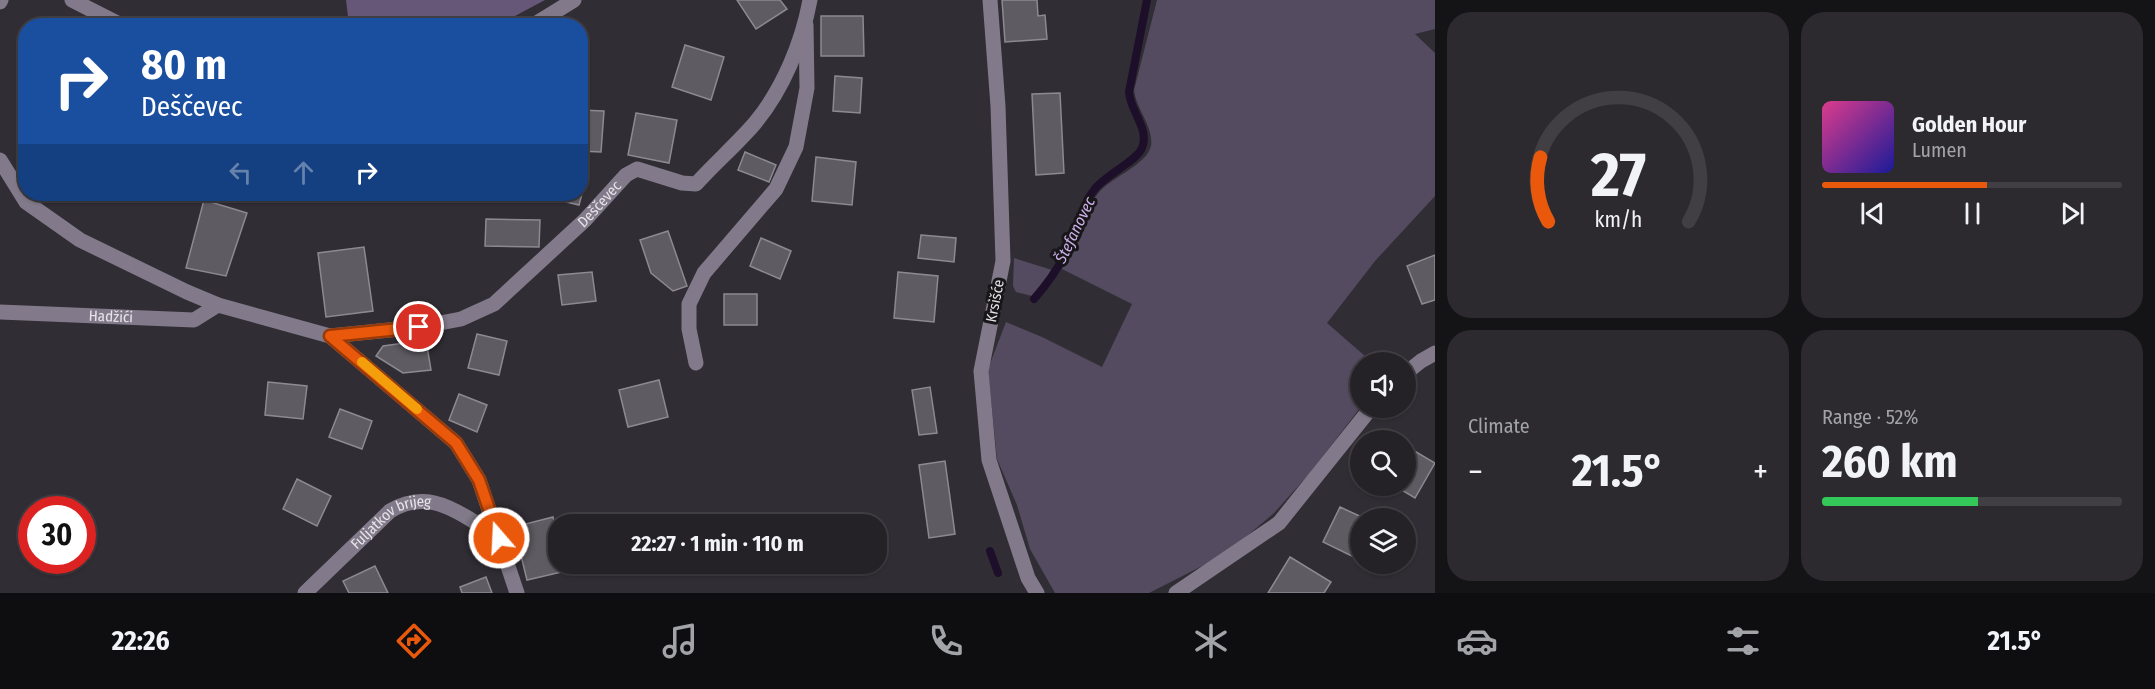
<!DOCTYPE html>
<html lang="en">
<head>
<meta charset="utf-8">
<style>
	:root { --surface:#242227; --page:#2c2a2f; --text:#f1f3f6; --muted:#a3a4a7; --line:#413f44; --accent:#ea580c }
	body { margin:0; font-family:"Fira Sans Condensed",sans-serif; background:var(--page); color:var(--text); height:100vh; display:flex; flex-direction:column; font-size:22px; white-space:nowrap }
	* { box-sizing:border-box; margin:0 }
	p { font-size:20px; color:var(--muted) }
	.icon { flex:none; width:33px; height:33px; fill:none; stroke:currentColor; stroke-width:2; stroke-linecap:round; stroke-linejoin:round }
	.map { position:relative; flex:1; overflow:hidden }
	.sheet { display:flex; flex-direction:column; gap:12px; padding:12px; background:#141315; width:720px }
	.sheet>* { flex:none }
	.banner { position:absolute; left:18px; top:18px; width:570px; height:183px; border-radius:24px; box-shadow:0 2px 4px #0004,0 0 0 2px var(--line); background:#1a4fa0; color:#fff; overflow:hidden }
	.fabs { position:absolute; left:1350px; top:352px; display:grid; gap:12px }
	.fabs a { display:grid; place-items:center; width:66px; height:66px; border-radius:50%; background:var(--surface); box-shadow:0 2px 4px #0004,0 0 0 2px var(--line); font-size:30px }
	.speed { position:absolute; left:18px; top:496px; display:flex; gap:12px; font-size:30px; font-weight:700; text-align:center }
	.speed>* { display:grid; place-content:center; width:78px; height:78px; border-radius:50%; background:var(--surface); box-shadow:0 2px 4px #0004,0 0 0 2px var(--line); line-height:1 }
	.speed .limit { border:9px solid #d22; background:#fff; color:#111 }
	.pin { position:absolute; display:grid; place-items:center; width:51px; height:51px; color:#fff; margin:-26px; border:3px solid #fff; border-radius:50%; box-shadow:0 2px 6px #0007 }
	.me { position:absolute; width:66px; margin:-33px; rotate:341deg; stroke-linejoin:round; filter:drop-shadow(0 0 4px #0008) }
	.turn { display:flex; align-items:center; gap:21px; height:126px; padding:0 24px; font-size:27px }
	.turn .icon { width:78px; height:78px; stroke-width:2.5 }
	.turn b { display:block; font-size:42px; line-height:51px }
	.lanes { display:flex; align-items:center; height:57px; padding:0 24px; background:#0003; justify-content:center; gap:30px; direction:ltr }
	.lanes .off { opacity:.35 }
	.big { font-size:45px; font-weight:700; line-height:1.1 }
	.sheet .widget { flex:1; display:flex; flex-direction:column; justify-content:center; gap:9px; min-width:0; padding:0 21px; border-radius:24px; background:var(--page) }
	.sheet .dial { align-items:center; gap:0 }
	.dial svg { height:156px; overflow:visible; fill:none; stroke:var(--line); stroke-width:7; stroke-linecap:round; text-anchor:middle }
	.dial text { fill:var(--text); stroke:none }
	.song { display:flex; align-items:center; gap:18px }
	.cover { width:72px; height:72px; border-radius:9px; background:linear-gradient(135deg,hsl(330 70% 55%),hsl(240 70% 35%)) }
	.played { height:6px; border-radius:3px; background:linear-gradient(90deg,var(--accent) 55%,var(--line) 55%) }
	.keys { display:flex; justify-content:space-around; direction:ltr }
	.heat { display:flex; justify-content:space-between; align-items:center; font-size:33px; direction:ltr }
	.charge { height:9px; border-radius:4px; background:linear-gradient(90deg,#34c759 52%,var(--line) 0) }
	.sheet .tiles { flex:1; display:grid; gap:12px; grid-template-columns:repeat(2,1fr) }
	.trip { position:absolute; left:548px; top:514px; width:339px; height:60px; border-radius:24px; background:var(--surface); box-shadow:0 2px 4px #0004,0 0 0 2px var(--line); font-weight:700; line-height:60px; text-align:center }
	.menu { display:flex; height:96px; justify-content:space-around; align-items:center; background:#0e0e10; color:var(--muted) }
	.menu .icon { width:42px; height:42px }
	.menu .active { color:var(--accent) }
	.menu b { font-size:27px; color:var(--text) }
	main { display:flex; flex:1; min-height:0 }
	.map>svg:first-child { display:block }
	.green { fill:#554b61 }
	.forest { fill:#665677 }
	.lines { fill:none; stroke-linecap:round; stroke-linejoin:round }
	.stream { stroke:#1d0f2a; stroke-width:8 }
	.building { fill:#5e5b62; stroke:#8d8992; stroke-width:1.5 }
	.minor { stroke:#827a8a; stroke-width:15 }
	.route-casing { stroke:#983908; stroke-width:15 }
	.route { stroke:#ea580c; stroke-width:10 }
	.slow { stroke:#f59e0b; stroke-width:10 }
	.labels { text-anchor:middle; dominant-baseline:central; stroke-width:6; stroke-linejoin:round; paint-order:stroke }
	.street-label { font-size:15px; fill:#e7e4e9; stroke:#181619 }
	.water-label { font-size:16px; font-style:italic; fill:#cdb1ea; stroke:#181619 }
</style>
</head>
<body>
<main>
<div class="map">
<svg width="1435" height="593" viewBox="0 0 1435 593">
	<rect width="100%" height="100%" fill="#302d34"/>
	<g class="green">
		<path d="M1157,0H1435V29L1415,34L1435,53V196L1375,261L1327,323L1373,363H1360V408L1309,474L1274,513L1241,541L1212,561L1149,593H1055L1030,549L1017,505L997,459L988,369L1006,322L1042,337L1102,367L1132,304L1062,269C1072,246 1083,210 1100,191C1113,177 1147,164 1151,146C1154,127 1136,109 1134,90Z"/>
		<path d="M1014,258L1052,270L1032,296L1016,292L1013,286Z"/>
	</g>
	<path class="forest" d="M346,0H545L498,25H349Z"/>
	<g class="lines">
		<g class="stream">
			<path d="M1034,299C1050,281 1062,263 1071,241C1079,224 1082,205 1094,190C1105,175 1137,161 1142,148C1150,129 1130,111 1129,92L1147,0"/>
			<path d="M990,551L998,573"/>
		</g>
	</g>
	<g class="building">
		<path d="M737,0H780L787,9L756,29Z"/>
		<path d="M1002,0H1037L1038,16L1045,15L1047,39L1005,42Z"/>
		<path d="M821,16H863L864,56H821Z"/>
		<path d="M685,45L724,57L711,100L672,87Z"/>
		<path d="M835,76L862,78L860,113L833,111Z"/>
		<path d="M1060,93L1064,173L1036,175L1032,94Z"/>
		<path d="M580,110L604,111L601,152L580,151Z"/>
		<path d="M636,113L677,120L669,163L628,155Z"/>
		<path d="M745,152L776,165L769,182L738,170Z"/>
		<path d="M816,157L856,162L852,205L812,201Z"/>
		<path d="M580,177L586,179L579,205L533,194H580Z"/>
		<path d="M204,200L247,213L226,276L186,268Z"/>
		<path d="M486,219L540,220L539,247L485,246Z"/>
		<path d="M668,231L687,286L673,291L651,273L640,240Z"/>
		<path d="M921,235L956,238L954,262L918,258Z"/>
		<path d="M761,238L791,251L780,279L750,266Z"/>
		<path d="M364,247L373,311L326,317L318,253Z"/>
		<path d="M1435,255V300L1422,304L1407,266Z"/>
		<path d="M592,272L596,301L562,305L558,275Z"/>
		<path d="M898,272L938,276L934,322L894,318Z"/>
		<rect x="724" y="294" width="33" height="31"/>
		<path d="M477,334L507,341L499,375L468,368Z"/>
		<path d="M426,340L431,370L403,373L376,356L383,346Z"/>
		<path d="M659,380L668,417L628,427L619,390Z"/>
		<path d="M268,382L307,386L303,419L265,415Z"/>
		<path d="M930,387L937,433L919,435L912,390Z"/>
		<path d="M459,394L487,405L477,432L449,420Z"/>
		<path d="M340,409L372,421L362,449L329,437Z"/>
		<path d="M1406,446L1435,463L1415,498L1395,486H1406Z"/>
		<path d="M945,461L955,534L929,538L919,465Z"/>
		<path d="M297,479L331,496L317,526L283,509Z"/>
		<path d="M1340,507L1366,519H1360V560L1323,542Z"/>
		<path d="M553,517L558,536V564H565L566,571L527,580L514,527Z"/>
		<path d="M1290,557L1331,582L1324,593H1268Z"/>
		<path d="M375,566L388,593H349L343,581Z"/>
		<path d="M486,577L492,593H462L460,587Z"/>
	</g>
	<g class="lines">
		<g class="minor">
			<path d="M72,0L123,26"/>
			<path d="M990,0L998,106L1003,261L981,371L989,460L1028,578L1037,593"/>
			<path d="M0,2L1,0"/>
			<path d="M532,26L574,0"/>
			<path id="s1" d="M0,160L26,202L80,240L187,292L218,305L330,336L419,327L461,319L494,304L585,220L626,175L637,169L682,183L696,184C715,163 737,144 755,123C783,89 802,43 810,0"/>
			<path id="s2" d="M0,312L194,320L218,305"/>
			<path d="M330,336L456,443L479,480L517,593"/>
			<path d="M696,363L689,329V304L704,273L776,189L796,147L807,88L806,25"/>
			<path d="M1406,373L1421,361L1435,353"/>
			<path id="s3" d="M305,593L390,511C421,492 447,504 476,523L493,519"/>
			<path d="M1176,593L1279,523L1371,408"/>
		</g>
	</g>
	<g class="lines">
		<g class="route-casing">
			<path id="route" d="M419,327L330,336L456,443L479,480L499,538"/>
		</g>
		<use href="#route" class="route"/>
		<path class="slow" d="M362,362L417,409"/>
	</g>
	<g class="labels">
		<g class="street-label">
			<text stroke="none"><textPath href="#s1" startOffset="698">Deščevec</textPath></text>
			<text transform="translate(995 301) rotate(-79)">Krsišće</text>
			<text stroke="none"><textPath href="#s2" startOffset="111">Hadžići</textPath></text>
			<text stroke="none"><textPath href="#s3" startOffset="114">Fuljatkov brijeg</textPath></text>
		</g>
		<g class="water-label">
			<text transform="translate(1075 230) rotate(-64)">Štefanovec</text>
		</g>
	</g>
</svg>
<div class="fabs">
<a><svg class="icon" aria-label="sound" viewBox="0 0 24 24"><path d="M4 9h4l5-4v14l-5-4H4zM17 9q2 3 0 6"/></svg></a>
<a><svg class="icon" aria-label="search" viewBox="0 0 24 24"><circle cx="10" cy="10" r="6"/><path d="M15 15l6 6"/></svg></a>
<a><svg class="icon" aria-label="layers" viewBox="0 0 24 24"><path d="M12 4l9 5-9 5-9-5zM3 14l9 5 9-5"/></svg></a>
</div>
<div class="speed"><div class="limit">30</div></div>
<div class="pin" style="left:419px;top:327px;background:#d93025"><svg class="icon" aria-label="arrive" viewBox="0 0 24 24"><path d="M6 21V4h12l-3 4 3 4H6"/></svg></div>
<svg class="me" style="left:499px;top:538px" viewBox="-20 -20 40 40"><circle r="17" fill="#ea580c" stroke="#fff" stroke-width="3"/><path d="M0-11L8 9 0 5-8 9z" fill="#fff"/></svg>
<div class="trip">22:27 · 1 min · 110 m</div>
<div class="banner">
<div class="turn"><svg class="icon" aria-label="right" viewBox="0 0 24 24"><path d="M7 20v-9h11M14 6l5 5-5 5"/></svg><div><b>80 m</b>Deščevec</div></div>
<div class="lanes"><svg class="icon off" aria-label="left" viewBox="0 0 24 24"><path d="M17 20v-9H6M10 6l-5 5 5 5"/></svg><svg class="icon off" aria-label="ahead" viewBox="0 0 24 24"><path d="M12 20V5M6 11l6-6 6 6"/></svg><svg class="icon" aria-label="right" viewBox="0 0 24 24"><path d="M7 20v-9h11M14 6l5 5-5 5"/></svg></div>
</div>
</div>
<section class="sheet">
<div class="tiles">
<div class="widget dial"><svg viewBox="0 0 100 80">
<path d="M14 69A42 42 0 1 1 86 69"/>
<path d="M14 69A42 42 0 0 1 10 36" stroke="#ea580c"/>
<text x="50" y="56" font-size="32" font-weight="700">27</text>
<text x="50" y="72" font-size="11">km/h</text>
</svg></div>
<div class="widget">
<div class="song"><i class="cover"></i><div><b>Golden Hour</b><p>Lumen</p></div></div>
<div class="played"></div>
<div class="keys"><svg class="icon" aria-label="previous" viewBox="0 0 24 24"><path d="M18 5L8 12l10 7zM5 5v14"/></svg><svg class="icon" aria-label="pause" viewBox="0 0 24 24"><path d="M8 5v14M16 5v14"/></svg><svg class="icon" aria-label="next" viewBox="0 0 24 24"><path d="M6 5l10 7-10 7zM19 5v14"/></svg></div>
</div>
<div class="widget"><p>Climate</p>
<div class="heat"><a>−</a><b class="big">21.5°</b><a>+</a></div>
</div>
<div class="widget"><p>Range · 52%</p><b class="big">260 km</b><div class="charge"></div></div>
</div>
</section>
</main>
<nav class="menu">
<b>22:26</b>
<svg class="icon active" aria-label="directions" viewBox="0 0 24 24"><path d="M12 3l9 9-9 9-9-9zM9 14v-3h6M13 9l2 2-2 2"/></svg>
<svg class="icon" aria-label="music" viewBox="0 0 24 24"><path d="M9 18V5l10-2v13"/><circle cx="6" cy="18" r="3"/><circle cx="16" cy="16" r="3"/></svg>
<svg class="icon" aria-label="phone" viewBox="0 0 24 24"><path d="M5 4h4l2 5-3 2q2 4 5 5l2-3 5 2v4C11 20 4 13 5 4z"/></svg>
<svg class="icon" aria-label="climate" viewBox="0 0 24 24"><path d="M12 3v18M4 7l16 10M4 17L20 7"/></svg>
<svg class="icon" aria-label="car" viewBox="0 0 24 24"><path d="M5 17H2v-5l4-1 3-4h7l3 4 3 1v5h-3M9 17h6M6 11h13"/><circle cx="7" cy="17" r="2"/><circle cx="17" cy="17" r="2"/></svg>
<svg class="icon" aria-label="filters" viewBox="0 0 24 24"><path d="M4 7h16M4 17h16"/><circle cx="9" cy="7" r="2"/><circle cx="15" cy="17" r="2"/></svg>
<b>21.5°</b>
</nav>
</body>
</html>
